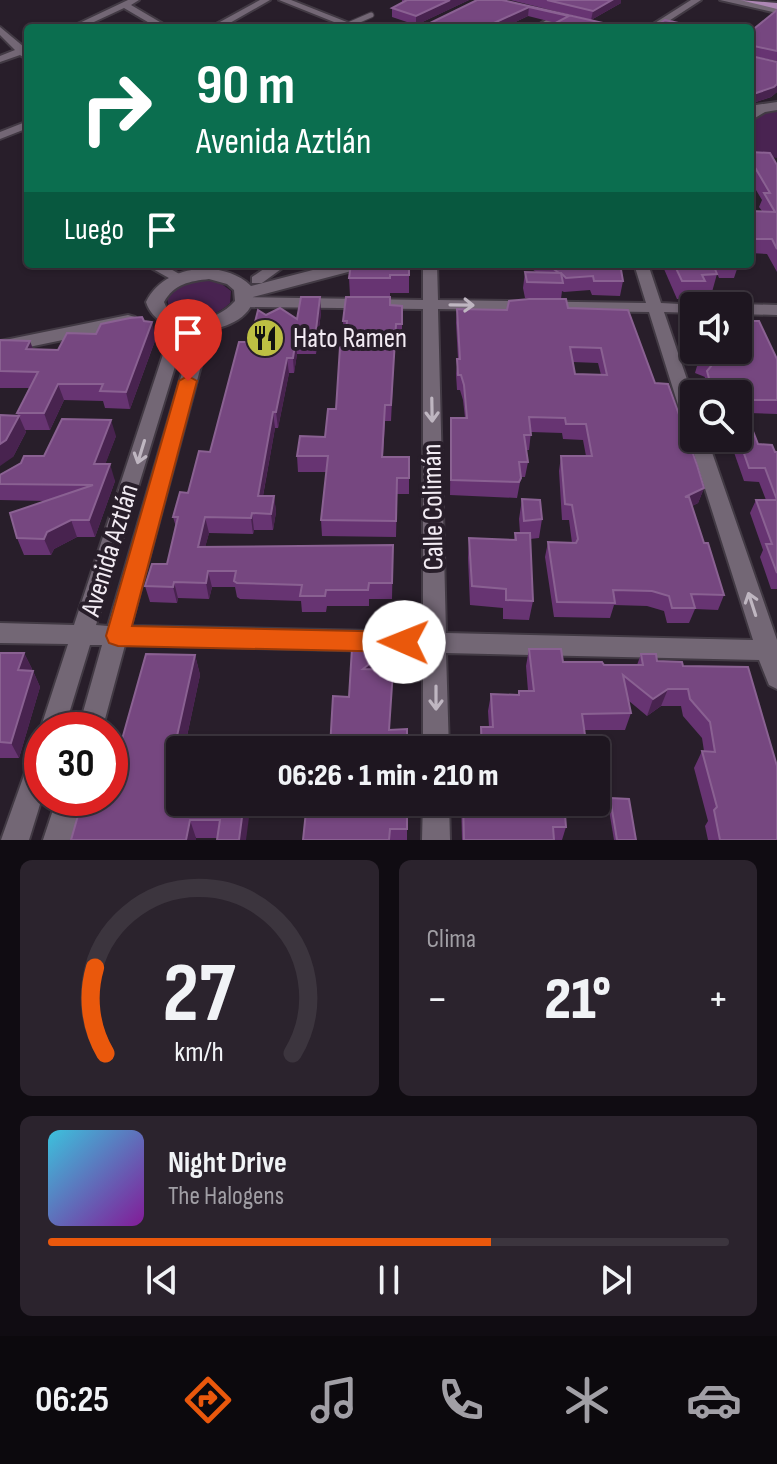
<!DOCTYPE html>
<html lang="es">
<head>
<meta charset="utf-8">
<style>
	:root { --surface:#1e1620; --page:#2b232d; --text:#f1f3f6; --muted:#a19fa5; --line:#3c353e; --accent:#ea580c }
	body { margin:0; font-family:"Sofia Sans Condensed",sans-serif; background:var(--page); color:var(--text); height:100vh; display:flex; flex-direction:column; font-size:30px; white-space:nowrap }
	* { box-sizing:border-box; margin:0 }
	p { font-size:26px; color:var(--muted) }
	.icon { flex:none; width:44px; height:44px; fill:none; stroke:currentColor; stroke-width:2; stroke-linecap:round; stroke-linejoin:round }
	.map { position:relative; height:840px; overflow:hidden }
	.drawer { display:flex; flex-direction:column; gap:20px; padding:20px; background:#100c12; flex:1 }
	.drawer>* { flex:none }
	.banner { position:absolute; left:24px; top:24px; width:730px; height:244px; border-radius:8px; box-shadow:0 2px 6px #0004,0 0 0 2px var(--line); background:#0b6e4f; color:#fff; overflow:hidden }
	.controls { position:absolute; left:680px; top:292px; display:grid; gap:16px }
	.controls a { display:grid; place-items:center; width:72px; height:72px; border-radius:8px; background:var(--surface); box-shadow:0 2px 6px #0004,0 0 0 2px var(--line); font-size:40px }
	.speed { position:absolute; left:24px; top:712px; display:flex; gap:16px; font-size:40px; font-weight:700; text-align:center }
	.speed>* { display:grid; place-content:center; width:104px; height:104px; border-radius:50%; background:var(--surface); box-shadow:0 2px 6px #0004,0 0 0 2px var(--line); line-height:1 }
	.speed .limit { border:12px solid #d22; background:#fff; color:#111 }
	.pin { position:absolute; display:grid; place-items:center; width:68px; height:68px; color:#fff; margin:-82px -34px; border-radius:50% 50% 50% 0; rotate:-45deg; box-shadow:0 0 8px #0007 }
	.pin .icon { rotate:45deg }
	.me { position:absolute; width:88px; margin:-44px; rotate:271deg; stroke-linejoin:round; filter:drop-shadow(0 0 6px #0008) }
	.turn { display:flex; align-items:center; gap:28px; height:168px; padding:0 40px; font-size:36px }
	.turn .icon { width:104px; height:104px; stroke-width:2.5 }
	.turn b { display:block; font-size:56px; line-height:68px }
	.then { display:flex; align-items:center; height:76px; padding:0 40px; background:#0003; gap:16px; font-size:30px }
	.big { font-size:60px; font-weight:800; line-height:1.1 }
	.drawer .tile { flex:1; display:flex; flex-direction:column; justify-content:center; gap:12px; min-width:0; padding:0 28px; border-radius:12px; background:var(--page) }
	.drawer .dial { align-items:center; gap:0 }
	.dial svg { height:208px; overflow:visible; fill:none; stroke:var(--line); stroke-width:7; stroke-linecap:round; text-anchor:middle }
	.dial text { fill:var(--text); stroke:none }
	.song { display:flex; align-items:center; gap:24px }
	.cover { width:96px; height:96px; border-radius:12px; background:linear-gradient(135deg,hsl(190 70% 55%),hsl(290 70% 35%)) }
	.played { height:8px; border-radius:4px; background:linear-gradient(90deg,var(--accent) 65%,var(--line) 65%) }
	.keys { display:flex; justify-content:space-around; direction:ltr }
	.heat { display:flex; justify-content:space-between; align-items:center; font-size:44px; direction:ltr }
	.drawer .tiles { flex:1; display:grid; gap:20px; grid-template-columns:1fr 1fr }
	.tile:last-child { grid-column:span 2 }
	.trip { position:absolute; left:166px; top:736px; width:444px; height:80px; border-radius:8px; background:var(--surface); box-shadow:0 2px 6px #0004,0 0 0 2px var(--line); font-weight:800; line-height:80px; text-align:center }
	.tab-bar { display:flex; height:128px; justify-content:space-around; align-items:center; background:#0c090d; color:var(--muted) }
	.tab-bar .icon { width:56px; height:56px }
	.tab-bar .on { color:var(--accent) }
	.tab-bar b { font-size:36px; color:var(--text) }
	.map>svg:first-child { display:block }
	.green { fill:#492351 }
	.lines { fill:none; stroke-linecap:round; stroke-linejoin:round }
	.service-casing { stroke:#423a44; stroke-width:7 }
	.minor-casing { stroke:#423a44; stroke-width:4 }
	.secondary-casing { stroke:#423a44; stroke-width:4 }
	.primary-casing { stroke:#423a44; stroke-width:4 }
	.service { stroke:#736775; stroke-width:5 }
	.minor { fill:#736775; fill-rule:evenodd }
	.secondary { fill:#736775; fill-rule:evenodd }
	.primary { fill:#ad87b4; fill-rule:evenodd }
	.wall { fill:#673472; fill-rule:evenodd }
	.shaded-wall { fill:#48234f }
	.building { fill:#764780; stroke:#8a6192; stroke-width:2; fill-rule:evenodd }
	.oneway { stroke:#bfb6c1 }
	.route { fill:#ea580c; stroke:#983908; stroke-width:2 }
	.labels { text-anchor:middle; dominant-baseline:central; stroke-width:8; stroke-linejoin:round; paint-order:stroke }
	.poi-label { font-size:28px; fill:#f2ebf3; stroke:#281e2a; text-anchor:start }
	.street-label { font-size:28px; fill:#f2ebf3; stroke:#281e2a }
</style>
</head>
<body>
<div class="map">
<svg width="777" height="840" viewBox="0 0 777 840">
	<rect width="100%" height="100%" fill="#281e2a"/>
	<g class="green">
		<path d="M777,110V158L750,153V125L761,114Z"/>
		<path d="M199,280L219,282L231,291L230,303C214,319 188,322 169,309L167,297L179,286Z"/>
	</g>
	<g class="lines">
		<g class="service-casing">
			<path id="service" d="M348,25L371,15"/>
		</g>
		<g class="minor-casing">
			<g id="minor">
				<path d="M128,0H139L131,5L170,28H158L124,8L81,28H69Z"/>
				<path d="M260,0H270L221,28H209Z"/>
				<path d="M279,0H291L362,28H349Z"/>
				<path d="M691,0H701L658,28H647Z"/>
				<path d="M555,15L562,17L545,28H533Z"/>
				<path d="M0,27L24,47L28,46V60L20,55L0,62V56L15,50L0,35Z"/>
				<path d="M28,121V128L0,139V132Z"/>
				<path d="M144,264H162L188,279L186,282H176Z"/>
				<path d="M271,264H288L262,283H252V277Z"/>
				<path d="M423,264H437L438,300L646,303L634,264H648L661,303L699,305L694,306V313L664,312L694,400V438H707L777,640V689L769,685L759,660L446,653L449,750H423V652L125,645L102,730H78L102,645H90L64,730H42V736L40,730L68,644L0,643V623L74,625L174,321L180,319L188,324L96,625L108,626L196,325L204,320L212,325L131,626L423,632V309L244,307L236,302L244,297L423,300ZM438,309L649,312L685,427L693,433L689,438L753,640L446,633Z"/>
				<path d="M738,304L777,305V315L738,314V306H732Z"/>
				<path d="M42,747V798L29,840H1L33,750Z"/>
				<path d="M57,798H83L71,840H43Z"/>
				<path d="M423,802H449L450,840H422Z"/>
			</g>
		</g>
		<g class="secondary-casing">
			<g id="secondary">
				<path d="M720,0H741L777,7V13Z"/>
				<path d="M777,102V110L765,112L750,121V110L756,105Z"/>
				<path d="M336,264H366L363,268L253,297C252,334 160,347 146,302C164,265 222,258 251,286ZM209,279L227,284L234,290L235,301C217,321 190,325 168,311L164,302C174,284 190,281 209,279Z"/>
				<path d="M128,315L135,317L138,321L135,325L0,353V341Z"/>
			</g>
		</g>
		<g class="primary-casing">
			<path id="primary" d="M740,0L777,3V9Z"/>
		</g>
		<use href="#service" class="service"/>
		<use href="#minor" class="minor"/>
		<use href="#secondary" class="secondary"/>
		<use href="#primary" class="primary"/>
	</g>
	<g class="wall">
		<path d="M402,0H469L416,25L392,17V8L402,3Z"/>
		<path d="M502,0L620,28L556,23L528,16L503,28H420Z"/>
		<path d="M510,0H621V3L591,20Z"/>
		<path d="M777,10V61L751,56L777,62V92L771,97L750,104V32Z"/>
		<path d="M750,152L777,165V272L767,254L750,253V211H762L759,207L762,200L750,180Z"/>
		<path d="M409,264V293H390V296H350L349,278Z"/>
		<path d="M467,264H490L480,267H470Z"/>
		<path d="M525,264H620L623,281L620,296L592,295L590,290L564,292L562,291L561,299L525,298L523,288L525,272H536Z"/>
		<path d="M666,264H713L717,274L712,292L702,293L700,299H677L664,269Z"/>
		<path d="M713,264H737L738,266L734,278H719Z"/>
		<path d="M390,305L402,306V339H395L391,421H385L383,457H409V494H397L396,537L322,536L321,520L327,472H298L297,456L325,437L336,409L345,336H344L343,321Z"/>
		<path d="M568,308L655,383L704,488L698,503L692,506L704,543L724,595L718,610L695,609L689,623H667L664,611L647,606L614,605L610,618L554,617L545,557L548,542L572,543L569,520H562L559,471L561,456H586L583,440L563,439L562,433L531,432L529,450H526L528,462L525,477H521L517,498L450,495L451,418H465L463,400L460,390H457L456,374L458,359L456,323L457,309L507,310ZM573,362L598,363L601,375L575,374Z"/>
		<path d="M321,312L316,354H297L294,373H289L278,428H275L263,496H274L276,512L273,530H254L253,534L209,533L205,547L393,545L392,599H369V606H327L326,612H302L301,601L240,599L237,597L235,587H212L209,599L178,598L177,603L150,602L145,586L167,564L176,527L173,517L210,452L250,342L266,315L297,319Z"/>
		<path d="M144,321L156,338L130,409L105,408L103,401L64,400L50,430H25L26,432L13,457L18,416L17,413L29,388H0V340L34,350H58L96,334Z"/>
		<path d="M696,350H738L777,359V414L749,413L748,417L758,444L777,452V589H771L760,557L763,550L750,513L756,500H766L759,482L744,481L729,438H738V394H703L705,390L703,384L705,377L695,373L699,359Z"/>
		<path d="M116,436L105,464L115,481L95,537H77L54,549L51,555H24L17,538L46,501L0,500V475L44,456Z"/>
		<path d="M522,499L542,519L539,538L530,539L533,601L529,620L503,619V608L470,605L468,558L469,538L514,540L515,533H520L519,519Z"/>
		<path d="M529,649L563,662L604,665H637L641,654L657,661L683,666L777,840H708L705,826L708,821L694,768L702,751H704L702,738L683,716L681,706H661L647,716L629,701L631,713L625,730H584L586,742L583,750H479L481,727H489L488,711L491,694L519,695V691H528L526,666Z"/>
		<path d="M0,653H24L32,669L31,671H33L40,687L19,758H0Z"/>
		<path d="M195,655L200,675L187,736L224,737L228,750L251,802L217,838H196L121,743Z"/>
		<path d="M610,798L636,840H614L608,804Z"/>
		<path d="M407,802V840H303Z"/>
		<path d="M461,802H564L566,827L562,840H462Z"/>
	</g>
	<g class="shaded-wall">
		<path d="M450,0H469L416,25V16Z"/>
		<path d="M612,0H621V3L591,20L593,11Z"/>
		<path d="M529,7L528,16L503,28H485Z"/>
		<path d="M777,84V92L771,97L750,104V95Z"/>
		<path d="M320,297L321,312L316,354L315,338Z"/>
		<path d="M152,322L156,338L130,409L126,392Z"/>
		<path d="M296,338L297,354L294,373L293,358Z"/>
		<path d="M30,341L36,357L26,349Z"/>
		<path d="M287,358L289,373L278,428L276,412Z"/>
		<path d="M58,384L64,400L50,430L44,413Z"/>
		<path d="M273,412L275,428L260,512L258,496Z"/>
		<path d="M19,416L26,432L13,457L0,466V444Z"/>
		<path d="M111,420L116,436L99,481L94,464Z"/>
		<path d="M110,464L115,481L95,537L89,520Z"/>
		<path d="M704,488L698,503L680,512L685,497Z"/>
		<path d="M274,496L276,512L273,530L271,514Z"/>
		<path d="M252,513L254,530L253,534L251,518Z"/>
		<path d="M205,517L209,533L201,563L198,547Z"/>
		<path d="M71,520L77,537L54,549L51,555L44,539L47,532Z"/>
		<path d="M208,571L212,587L209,599L206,583Z"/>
		<path d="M174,582L178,598L177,603L173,587Z"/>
		<path d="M389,648V665L364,686L363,669Z"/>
		<path d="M24,653L32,669L26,686L18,670Z"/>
		<path d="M195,655L200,675L184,750L177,736Z"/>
		<path d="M33,671L40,687L19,758L11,743Z"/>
		<path d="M668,689L661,706L647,716L653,699Z"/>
		<path d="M224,737L228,750H222Z"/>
		<path d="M244,802H251L246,840H239Z"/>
		<path d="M190,820L196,838V840H186Z"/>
	</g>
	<g class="building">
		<path d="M407,0H450L416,16L392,8Z"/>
		<path d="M477,0H502L621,27L619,28H546L569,16L529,7L485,27L487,28H420Z"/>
		<path d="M547,0H612L593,11Z"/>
		<path d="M777,10V51L754,46L750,48V32Z"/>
		<path d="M665,20L701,28H652Z"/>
		<path d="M750,55L751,56L777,62V84L774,87L750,95Z"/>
		<path d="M750,152L770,153L777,165V249L772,239H750V211L775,212L764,193H770L750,159Z"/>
		<path d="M351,264H409V275H390V278H349Z"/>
		<path d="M547,264H620L623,281H594L593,276L566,278L561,273H559Z"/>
		<path d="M674,264H713L717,274L702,275L705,281H682Z"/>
		<path d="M722,264H737L738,266H723Z"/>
		<path d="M525,272L561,273L563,283L527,282Z"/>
		<path d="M301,297H320L315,338H296L293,358H287L276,412H273L258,496H274L271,514L252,513L251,518L205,517L198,547L393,545L392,583H369L368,590H326L325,596H300L302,585L237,583L234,581L236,571H208L206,583L174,582L173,587L145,586L152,564H167L178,517H173L180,492L188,493L199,451L210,452L239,342H250L258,310L266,315L280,308L297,319Z"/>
		<path d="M346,297H390V305L402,306V324H396L391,405H385L382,457H409V478H397L396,521L321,520L328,456H297L300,436L325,437L328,409H336L340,347L344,348L347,321H343Z"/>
		<path d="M529,299H566L568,308L628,310L655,383L668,384L697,465L704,488L685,497H689L704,543H708L724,595L691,594L695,608H672L669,596L652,591L613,590L615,603L557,602L548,542L576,543L578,539L572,505L565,504L561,456H592L586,424H566L565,418L529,417L531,435H524L528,462H519L521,478L519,482L451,480V418H467L464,385L461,375H458L457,359H460L457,309L507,310L509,301ZM570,347L601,348L607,375L575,374Z"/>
		<path d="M142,317L144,321L152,322L126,392L100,391L103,384H58L44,413H17L38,372L0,371V340L30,341L26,349L58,350L67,333L96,334L101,324L130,318Z"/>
		<path d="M738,321H759L777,359V400H747L751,408H744L758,444L772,445L775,452H777V573L766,544H772L756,500H777L765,468H749L738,436V394H708L706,387L711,386L707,371L712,365L698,360L705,350H738Z"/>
		<path d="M0,415L19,416L6,440L0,444Z"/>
		<path d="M62,419L111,420L94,464H110L89,520H71L47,532L44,539L17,538L10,513L93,485L0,484V475L21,463L24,456H44Z"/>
		<path d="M522,499L540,500L542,519L524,521Z"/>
		<path d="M515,533H530L533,601L506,600V589L472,586L469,538L516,540Z"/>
		<path d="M352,648H389L363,669L393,670L389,730L407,729V750H306V747L330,748L333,696L349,697Z"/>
		<path d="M529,649H561L563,662H602L604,665H643L641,654H656L657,661L682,662L683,666L748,667L777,766V840H720L714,810L717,807L702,751L715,752L710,722L690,699L688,689H668L653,699L623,675L631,713L582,714L586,742L559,741L560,750H482L481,727H493L491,694L519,695V691H534Z"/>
		<path d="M0,653H24L18,670L33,671L11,743L0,742Z"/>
		<path d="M146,654L195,655L177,736L224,737L222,750H180V802H244L239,840H217L220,820H190L186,840H71L83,798H110V742L121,743Z"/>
		<path d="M253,744H268V750H252Z"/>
		<path d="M610,798L629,799L636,840H617Z"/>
		<path d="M307,802H407V829H390L389,840H303Z"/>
		<path d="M463,802H564L566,827H553L554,840H464Z"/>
	</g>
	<defs><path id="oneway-shaft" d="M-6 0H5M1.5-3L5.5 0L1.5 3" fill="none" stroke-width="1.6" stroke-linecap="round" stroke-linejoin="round" transform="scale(2)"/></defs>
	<g class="oneway">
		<use href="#oneway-shaft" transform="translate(462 305) rotate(1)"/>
		<use href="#oneway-shaft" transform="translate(432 410) rotate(89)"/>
		<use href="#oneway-shaft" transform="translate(141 452) rotate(107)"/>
		<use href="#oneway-shaft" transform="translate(752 604) rotate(-108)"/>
		<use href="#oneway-shaft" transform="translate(436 698) rotate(90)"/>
	</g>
	<path class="route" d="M188,376L197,381L132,626L404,632L412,635L415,642L412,649L404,652L118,646L109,643L106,636L179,381Z"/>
	<defs>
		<g id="restaurant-disc" transform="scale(2)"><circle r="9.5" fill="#bdbf43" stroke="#281e2a"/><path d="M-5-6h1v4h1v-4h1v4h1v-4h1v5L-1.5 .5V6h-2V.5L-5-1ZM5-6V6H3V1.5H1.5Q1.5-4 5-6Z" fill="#111"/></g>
	</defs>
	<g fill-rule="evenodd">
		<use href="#restaurant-disc" x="265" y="338"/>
	</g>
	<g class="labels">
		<g class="poi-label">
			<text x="293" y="338">Hato Ramen</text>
		</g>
		<g class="street-label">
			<text transform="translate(433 507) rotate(-91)">Calle Colimán</text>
			<text transform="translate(110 550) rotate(-73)">Avenida Aztlán</text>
		</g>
	</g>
</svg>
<div class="controls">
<a><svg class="icon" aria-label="sound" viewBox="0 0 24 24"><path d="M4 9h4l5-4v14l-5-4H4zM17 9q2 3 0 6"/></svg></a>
<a><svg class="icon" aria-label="search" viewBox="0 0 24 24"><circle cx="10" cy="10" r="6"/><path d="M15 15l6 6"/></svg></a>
</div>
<div class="speed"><div class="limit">30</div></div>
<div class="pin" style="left:188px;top:381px;background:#d93025"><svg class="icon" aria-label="arrive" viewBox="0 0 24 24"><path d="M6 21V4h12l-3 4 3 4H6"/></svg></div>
<svg class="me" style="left:404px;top:642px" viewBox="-20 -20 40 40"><circle r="19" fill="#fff"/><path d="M0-13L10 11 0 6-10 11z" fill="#ea580c"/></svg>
<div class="trip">06:26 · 1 min · 210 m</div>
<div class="banner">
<div class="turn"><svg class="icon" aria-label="right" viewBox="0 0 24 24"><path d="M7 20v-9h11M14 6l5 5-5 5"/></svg><div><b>90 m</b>Avenida Aztlán</div></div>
<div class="then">Luego<svg class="icon" aria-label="arrive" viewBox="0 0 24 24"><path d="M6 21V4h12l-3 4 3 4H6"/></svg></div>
</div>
</div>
<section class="drawer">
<div class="tiles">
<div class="tile dial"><svg viewBox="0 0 100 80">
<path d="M14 69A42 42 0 1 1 86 69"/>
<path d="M14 69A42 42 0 0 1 10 36" stroke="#ea580c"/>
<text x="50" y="56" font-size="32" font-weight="700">27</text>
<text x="50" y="72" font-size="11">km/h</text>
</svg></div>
<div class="tile"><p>Clima</p>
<div class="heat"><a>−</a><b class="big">21°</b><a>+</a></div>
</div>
<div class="tile">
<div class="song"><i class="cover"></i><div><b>Night Drive</b><p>The Halogens</p></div></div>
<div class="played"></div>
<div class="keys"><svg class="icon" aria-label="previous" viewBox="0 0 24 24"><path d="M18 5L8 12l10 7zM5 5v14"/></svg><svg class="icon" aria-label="pause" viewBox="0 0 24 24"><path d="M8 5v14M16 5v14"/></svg><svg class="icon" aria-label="next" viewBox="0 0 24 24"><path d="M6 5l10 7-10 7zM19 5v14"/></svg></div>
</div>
</div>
</section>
<nav class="tab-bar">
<b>06:25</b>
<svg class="icon on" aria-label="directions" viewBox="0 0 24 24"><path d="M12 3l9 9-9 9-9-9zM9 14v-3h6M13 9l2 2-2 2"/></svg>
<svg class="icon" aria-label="music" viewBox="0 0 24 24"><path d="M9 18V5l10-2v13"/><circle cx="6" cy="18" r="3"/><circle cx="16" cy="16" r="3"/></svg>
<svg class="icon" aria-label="phone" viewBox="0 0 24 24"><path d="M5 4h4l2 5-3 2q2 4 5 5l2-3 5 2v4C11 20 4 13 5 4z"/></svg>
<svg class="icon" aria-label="climate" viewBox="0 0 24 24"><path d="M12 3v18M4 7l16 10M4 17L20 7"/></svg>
<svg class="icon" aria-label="car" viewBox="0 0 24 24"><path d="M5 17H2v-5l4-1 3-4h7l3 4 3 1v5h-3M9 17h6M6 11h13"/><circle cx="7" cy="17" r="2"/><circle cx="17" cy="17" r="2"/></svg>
</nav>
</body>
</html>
